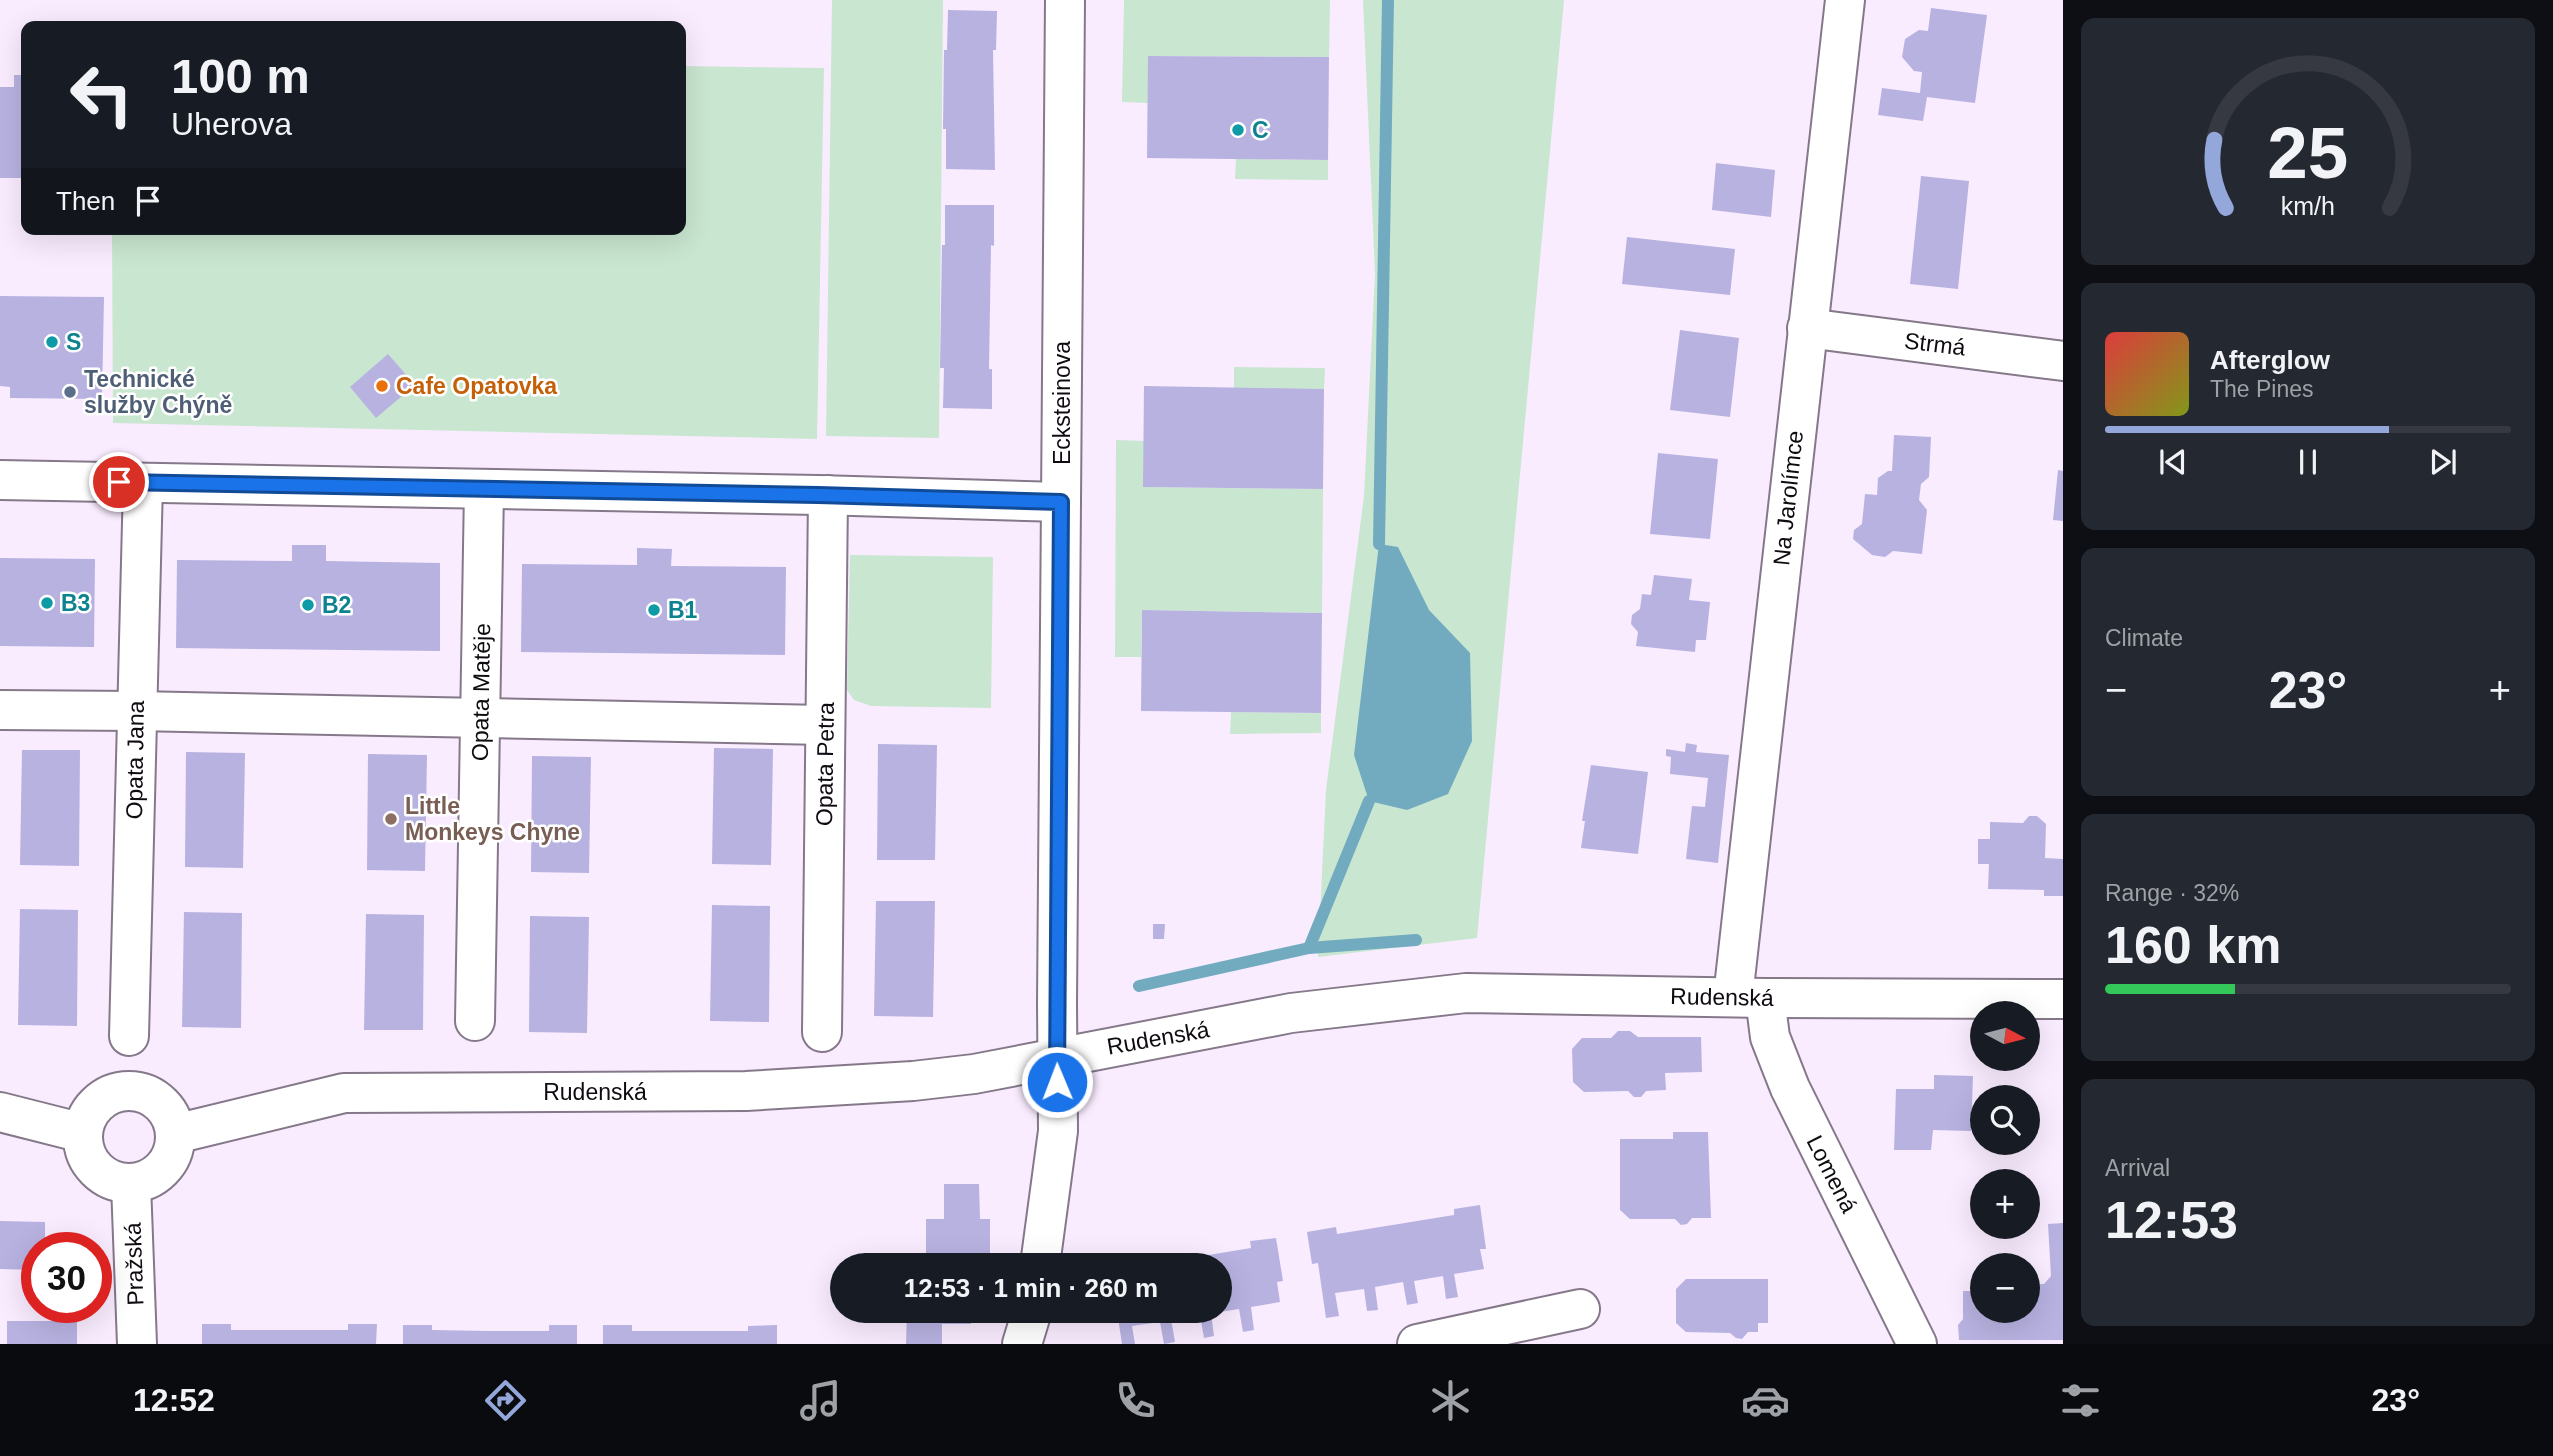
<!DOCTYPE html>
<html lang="en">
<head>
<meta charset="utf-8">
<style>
	:root { --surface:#171b24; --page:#242831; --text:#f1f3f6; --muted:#9ea1a6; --line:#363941; --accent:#93a7da }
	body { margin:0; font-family:Helvetica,sans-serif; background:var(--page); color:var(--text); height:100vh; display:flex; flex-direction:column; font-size:26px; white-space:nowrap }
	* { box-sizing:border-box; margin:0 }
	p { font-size:23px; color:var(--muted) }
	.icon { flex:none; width:38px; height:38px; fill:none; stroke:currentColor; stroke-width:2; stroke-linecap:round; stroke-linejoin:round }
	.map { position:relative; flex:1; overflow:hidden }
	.sheet { display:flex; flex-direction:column; gap:18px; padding:18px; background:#0d0f14; width:490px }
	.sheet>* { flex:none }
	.banner { position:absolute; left:21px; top:21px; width:665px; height:214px; border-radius:14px; box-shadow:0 7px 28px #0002; background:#171b24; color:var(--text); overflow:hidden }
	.needle { width:46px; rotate:97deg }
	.buttons { position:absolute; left:1970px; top:1001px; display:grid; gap:14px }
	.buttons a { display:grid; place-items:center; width:70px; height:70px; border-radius:50%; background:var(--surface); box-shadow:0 7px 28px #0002; font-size:35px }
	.speed { position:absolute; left:21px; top:1232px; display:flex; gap:14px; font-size:35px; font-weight:700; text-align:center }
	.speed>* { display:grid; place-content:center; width:91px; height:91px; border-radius:50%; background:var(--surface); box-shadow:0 7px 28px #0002; line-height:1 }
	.speed .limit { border:10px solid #d22; background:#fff; color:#111 }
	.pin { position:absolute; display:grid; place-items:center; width:60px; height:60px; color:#fff; margin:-30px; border:4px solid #fff; border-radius:50%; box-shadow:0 2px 7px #0007 }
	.me { position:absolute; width:77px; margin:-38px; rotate:359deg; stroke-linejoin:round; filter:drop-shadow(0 0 5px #0008) }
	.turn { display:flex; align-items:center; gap:24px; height:147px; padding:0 35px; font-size:32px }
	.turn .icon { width:91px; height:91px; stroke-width:2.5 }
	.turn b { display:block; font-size:49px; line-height:60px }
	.then { display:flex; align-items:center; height:66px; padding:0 35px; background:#0003; gap:14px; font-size:26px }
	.big { font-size:52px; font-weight:600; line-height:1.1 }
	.sheet .widget { flex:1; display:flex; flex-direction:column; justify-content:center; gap:10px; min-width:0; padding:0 24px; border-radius:14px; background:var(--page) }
	.sheet .dial { align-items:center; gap:0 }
	.dial svg { height:182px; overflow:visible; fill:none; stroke:var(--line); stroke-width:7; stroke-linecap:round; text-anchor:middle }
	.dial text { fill:var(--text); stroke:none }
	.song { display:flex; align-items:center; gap:21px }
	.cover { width:84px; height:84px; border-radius:10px; background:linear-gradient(135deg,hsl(0 70% 55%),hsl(70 70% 35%)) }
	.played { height:7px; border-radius:4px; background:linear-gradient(90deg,var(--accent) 70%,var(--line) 70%) }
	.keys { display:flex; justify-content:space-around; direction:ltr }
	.heat { display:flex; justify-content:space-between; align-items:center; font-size:38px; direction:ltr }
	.charge { height:10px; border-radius:5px; background:linear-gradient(90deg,#34c759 32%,var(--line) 0) }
	.trip { position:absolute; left:830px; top:1253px; width:402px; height:70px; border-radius:35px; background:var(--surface); box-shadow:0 7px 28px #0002; font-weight:600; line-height:70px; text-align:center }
	.tabs { display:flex; height:112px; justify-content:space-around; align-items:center; background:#090b0e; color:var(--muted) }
	.tabs .icon { width:49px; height:49px }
	.tabs .active { color:var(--accent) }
	.tabs b { font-size:32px; color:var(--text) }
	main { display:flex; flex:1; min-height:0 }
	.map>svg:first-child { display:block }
	.green { fill:#c9e6d0 }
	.water { fill:#72abc0 }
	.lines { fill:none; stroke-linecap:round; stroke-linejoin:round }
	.stream { stroke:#72abc0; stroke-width:12 }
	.building { fill:#b8b2e1 }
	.minor-casing { stroke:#847889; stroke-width:42 }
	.minor { stroke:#fff; stroke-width:38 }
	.route-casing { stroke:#114b97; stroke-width:18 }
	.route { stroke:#1a73e8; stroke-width:12 }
	.culture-dot { fill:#0f9aa8; stroke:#fff; stroke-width:2.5 }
	.food-dot { fill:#e8710a; stroke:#fff; stroke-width:2.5 }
	.service-dot { fill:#5c6f8a; stroke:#fff; stroke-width:2.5 }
	.education-dot { fill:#8d6e63; stroke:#fff; stroke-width:2.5 }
	.labels { text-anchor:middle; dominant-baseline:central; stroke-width:5; stroke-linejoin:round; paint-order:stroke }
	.culture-label { font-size:23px; font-weight:bold; fill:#0d838f; stroke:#fff; text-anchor:start }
	.street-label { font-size:23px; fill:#0f0b11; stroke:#fff }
	.service-label { font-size:23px; font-weight:bold; fill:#4e5e75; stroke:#fff; text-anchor:start }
	.food-label { font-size:23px; font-weight:bold; fill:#c56008; stroke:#fff; text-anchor:start }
	.education-label { font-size:23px; font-weight:bold; fill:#785e54; stroke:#fff; text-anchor:start }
</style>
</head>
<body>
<main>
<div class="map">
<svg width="2063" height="1344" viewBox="0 0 2063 1344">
	<rect width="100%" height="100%" fill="#f9ecff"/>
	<g class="green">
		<path d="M832,0H943L939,438L826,436Z"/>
		<path d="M1124,0H1330L1329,57L1149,56L1148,103L1122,102Z"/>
		<path d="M1363,0H1564L1477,938L1318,957L1326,790L1364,496L1375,273Z"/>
		<path d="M681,66L824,68L817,439L113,423L112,229H681Z"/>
		<path d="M1236,159L1328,160V180L1235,179Z"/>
		<path d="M1234,367L1325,368L1324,389L1234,388Z"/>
		<path d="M1116,440L1144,441V487L1323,489L1322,613L1142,610L1141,657H1115Z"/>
		<path d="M850,555L993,557L991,708L871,706L854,700L847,690Z"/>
		<path d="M1231,712L1321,713V733L1230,734Z"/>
	</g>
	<path class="water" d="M1379,544L1398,547L1429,610L1470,653L1472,741L1448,794L1407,810L1369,801L1354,755Z"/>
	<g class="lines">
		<g class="stream">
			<path d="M1379,544L1388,0"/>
			<path d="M1309,948L1369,801"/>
			<path d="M1139,986L1309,948L1416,940"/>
		</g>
	</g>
	<g class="building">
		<path d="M1931,8L1987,15L1975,103L1927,97L1923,121L1878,115L1882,88L1920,93L1922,72L1914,71L1902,57L1905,39L1919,30L1928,31Z"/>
		<path d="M948,10L997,11L996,50H993L995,170L946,169V129H943L944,50H947Z"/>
		<path d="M1148,56L1329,57L1328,160L1147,158Z"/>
		<path d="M14,75H26V178H0V87H14Z"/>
		<path d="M1716,163L1775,170L1771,217L1712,210Z"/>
		<path d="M1921,176L1969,181L1958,289L1910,284Z"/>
		<path d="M945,205H994V246L991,245L989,369H992V409L943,408L944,368H940L942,245H945Z"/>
		<path d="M1627,237L1735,249L1730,295L1622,284Z"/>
		<path d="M0,296L104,297L102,399L10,398V387L0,386Z"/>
		<path d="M1680,330L1739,338L1730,417L1670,410Z"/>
		<path d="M388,354L415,385L376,418L350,387Z"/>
		<path d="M1144,386L1324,389L1323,489L1143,487Z"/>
		<path d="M1894,435L1931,437L1929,477L1921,484L1919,500L1927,510L1922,554L1893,551L1885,557L1872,555L1853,539L1854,530L1862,524L1865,494L1877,495L1878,478L1888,471H1892Z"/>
		<path d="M1658,453L1718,459L1710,539L1650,534Z"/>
		<path d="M2058,470L2063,471V521L2053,520Z"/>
		<path d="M292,545H326V561L440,563V651L176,648L177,560L292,561Z"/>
		<path d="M637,548L672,549L671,566L786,567L785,655L521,652L522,564L637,565Z"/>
		<path d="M0,558L95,559L94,647L0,646Z"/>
		<path d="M1654,575L1692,579L1689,600L1710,602L1706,640H1696L1695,652L1636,646L1638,632L1631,624L1632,615L1640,609L1642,594L1651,595Z"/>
		<path d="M1142,610L1322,613L1321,713L1141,711Z"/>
		<path d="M1686,743L1697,745L1696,752L1729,755L1718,863L1686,859L1692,806L1705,807L1708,778L1670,774L1671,757L1666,756V749L1685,752Z"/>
		<path d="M878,744L937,745L935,860H877Z"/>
		<path d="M714,748L773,749L771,865L712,864Z"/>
		<path d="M22,750H80L79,866L20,865Z"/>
		<path d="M186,752L245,753L243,868L185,867Z"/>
		<path d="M368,754L427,755L425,871L367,870Z"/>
		<path d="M532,756L591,757L589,873L531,872Z"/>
		<path d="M1591,765L1648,772L1638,854L1581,848L1585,821H1582Z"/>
		<path d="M2029,816H2037L2046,824L2045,858L2063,859V896H2044V890L1988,889L1989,864H1978V839H1990V822L2023,823Z"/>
		<path d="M876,901H935L933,1017L874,1016Z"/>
		<path d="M712,905L770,906L769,1022L710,1021Z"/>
		<path d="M20,909L78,910L77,1026L18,1025Z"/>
		<path d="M184,912L242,913L241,1028L182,1027Z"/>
		<path d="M366,914L424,915L423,1030H364Z"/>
		<path d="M530,916L589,917L587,1033L529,1032Z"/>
		<path d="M1153,924H1165L1164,939H1153Z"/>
		<path d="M1618,1031H1630L1638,1037H1701L1702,1072L1665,1073L1666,1090L1646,1091L1641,1097H1634L1628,1091L1584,1092L1573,1082L1572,1049L1582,1038H1611Z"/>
		<path d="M1934,1075L1973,1076L1971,1131L1933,1130L1931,1150H1894L1896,1089H1934Z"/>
		<path d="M1673,1132H1708L1711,1218H1692L1687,1224L1681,1225L1675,1219H1630L1620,1210V1139H1673Z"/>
		<path d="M944,1184H979L980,1219H990V1260H961V1265H926V1219H944Z"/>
		<path d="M1480,1205L1486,1249H1480L1484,1269L1454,1274L1458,1297L1446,1299L1443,1276L1414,1281L1418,1303L1407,1305L1403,1282L1375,1287L1378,1310L1367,1311L1364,1289L1335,1293L1339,1316L1326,1318L1318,1263L1312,1264L1307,1232L1336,1227L1337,1234L1454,1215V1209Z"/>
		<path d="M0,1221L45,1222V1243L41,1244V1248H37V1270L0,1269Z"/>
		<path d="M2063,1223V1340H1959L1958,1325L1963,1319V1291H1983V1311H2028V1284H2044L2051,1276L2048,1224Z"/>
		<path d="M1276,1238L1283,1281L1277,1282L1280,1302L1251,1307L1254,1330L1243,1332L1239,1309L1220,1312V1265H1148L1251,1248L1250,1241Z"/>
		<path d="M1686,1279H1768V1323H1758V1332H1748L1742,1339L1736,1338L1730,1333L1686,1332L1676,1323V1289Z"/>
		<path d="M907,1311H972L971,1324H942V1344H906Z"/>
		<path d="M1117,1311H1218V1312L1211,1313L1214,1336L1204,1338L1200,1315L1171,1319L1175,1342L1164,1344L1160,1322L1132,1326L1135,1344H1122Z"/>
		<rect x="7" y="1321" width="70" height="23"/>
		<path d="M202,1324H231V1330H348V1324H377L376,1344H202Z"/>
		<path d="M403,1325H432V1330L489,1331H549V1325H577V1344H403Z"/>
		<path d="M603,1325H632V1331H748V1326L777,1325V1344H603Z"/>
	</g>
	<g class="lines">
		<g class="minor-casing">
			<g id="minor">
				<path d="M1807,328L2063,361"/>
				<path d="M0,480L818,495L1061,502"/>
				<path d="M0,710L136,711L825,725"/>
				<path d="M1733,997L1845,0"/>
				<path d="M1765,998L1770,1037L1790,1088L1917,1344"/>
				<path d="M475,1021L484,489"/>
				<path d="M822,1032L828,495"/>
				<path d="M129,1036L143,483"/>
				<circle cx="129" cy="1137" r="46"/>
				<path d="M0,1112L83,1133"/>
				<path d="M175,1134L344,1093L746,1091L913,1081L974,1074L1291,1013L1466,993L1765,998L2063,999"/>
				<path d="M131,1184L137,1344"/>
				<path d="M1040,1265L1058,1131L1057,1004L1065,0"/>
				<path d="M1022,1344L1032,1311"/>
				<path d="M1417,1344L1580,1309"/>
			</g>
		</g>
		<use href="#minor" class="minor"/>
	</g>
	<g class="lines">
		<g class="route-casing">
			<path id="route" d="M119,482L818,495L1061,502L1057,1082"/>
		</g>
		<use href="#route" class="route"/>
	</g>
	<g class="culture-dot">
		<circle cx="1238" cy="130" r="7"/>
		<circle cx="52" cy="342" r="7"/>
		<circle cx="47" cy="603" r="7"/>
		<circle cx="308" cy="605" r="7"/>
		<circle cx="654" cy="610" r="7"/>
	</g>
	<circle class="food-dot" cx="382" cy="386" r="7"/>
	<circle class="service-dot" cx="70" cy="392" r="7"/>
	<circle class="education-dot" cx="391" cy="819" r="7"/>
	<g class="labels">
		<g class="culture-label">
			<text x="1252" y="130">C</text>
			<text x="66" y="342">S</text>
			<text x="61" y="603">B3</text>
			<text x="322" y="605">B2</text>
			<text x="668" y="610">B1</text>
		</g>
		<g class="street-label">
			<text transform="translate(1935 344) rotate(7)">Strmá</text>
			<text transform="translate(1062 403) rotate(-90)">Ecksteinova</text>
			<text transform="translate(1788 498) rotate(-84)">Na Jarolímce</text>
			<text transform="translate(481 692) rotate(-89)">Opata Matěje</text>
			<text transform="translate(135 760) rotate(-89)">Opata Jana</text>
			<text transform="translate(825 764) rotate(-89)">Opata Petra</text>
			<text transform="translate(1722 997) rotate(1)">Rudenská</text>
			<text transform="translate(1158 1038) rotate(-10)">Rudenská</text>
			<text x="595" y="1092">Rudenská</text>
			<text transform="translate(1832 1174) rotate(63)">Lomená</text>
			<text transform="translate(134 1264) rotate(-92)">Pražská</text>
		</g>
		<g class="service-label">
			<text x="84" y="379">Technické<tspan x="84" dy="26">služby Chýně</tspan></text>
		</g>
		<g class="food-label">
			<text x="396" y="386">Cafe Opatovka</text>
		</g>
		<g class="education-label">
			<text x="405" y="806">Little<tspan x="405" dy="26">Monkeys Chyne</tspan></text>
		</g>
	</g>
</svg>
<div class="buttons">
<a><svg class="needle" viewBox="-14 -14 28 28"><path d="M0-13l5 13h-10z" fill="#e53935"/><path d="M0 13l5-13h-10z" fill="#9ea1a6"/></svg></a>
<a><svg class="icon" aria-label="search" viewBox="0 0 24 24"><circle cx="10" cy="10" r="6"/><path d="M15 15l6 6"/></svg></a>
<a>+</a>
<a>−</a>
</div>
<div class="speed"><div class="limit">30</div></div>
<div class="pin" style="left:119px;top:482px;background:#d93025"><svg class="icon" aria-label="arrive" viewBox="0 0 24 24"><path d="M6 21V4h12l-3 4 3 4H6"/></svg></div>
<svg class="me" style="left:1057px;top:1082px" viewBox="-20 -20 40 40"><circle r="17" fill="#1a73e8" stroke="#fff" stroke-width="3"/><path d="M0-11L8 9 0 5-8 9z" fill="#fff"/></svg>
<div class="trip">12:53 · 1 min · 260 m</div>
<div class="banner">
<div class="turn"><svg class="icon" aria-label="left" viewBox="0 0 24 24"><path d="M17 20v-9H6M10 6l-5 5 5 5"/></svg><div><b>100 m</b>Uherova</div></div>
<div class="then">Then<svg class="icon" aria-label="arrive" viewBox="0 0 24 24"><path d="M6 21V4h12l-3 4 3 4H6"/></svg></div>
</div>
</div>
<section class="sheet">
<div class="widget dial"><svg viewBox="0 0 100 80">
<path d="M14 69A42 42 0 1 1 86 69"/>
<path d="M14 69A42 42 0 0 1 9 39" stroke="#93a7da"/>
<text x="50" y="56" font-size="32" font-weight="700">25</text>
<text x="50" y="72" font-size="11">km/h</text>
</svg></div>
<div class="widget">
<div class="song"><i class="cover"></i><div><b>Afterglow</b><p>The Pines</p></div></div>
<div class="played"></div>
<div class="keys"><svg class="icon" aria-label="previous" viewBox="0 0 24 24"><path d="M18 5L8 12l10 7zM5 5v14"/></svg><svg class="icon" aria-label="pause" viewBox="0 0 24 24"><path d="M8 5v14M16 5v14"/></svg><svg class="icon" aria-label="next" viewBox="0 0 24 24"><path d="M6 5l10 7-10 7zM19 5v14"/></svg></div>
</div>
<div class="widget"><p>Climate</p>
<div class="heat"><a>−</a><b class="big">23°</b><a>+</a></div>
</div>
<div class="widget"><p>Range · 32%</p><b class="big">160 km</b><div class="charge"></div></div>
<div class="widget"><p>Arrival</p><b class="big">12:53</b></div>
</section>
</main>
<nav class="tabs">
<b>12:52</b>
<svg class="icon active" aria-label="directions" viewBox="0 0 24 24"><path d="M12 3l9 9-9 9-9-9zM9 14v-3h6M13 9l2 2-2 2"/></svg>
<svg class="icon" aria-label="music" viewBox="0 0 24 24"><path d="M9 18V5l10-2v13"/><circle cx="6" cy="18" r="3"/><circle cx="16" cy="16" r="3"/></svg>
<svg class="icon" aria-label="phone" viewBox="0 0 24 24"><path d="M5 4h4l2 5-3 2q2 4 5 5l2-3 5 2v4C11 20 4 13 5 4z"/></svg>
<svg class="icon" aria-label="climate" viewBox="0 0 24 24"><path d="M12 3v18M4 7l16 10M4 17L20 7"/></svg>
<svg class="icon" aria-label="car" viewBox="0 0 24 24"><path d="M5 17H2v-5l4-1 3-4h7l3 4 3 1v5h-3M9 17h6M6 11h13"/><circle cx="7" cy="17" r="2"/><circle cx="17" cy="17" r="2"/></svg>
<svg class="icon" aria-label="filters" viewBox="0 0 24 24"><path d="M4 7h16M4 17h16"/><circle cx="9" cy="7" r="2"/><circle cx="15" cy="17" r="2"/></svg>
<b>23°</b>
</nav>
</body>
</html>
